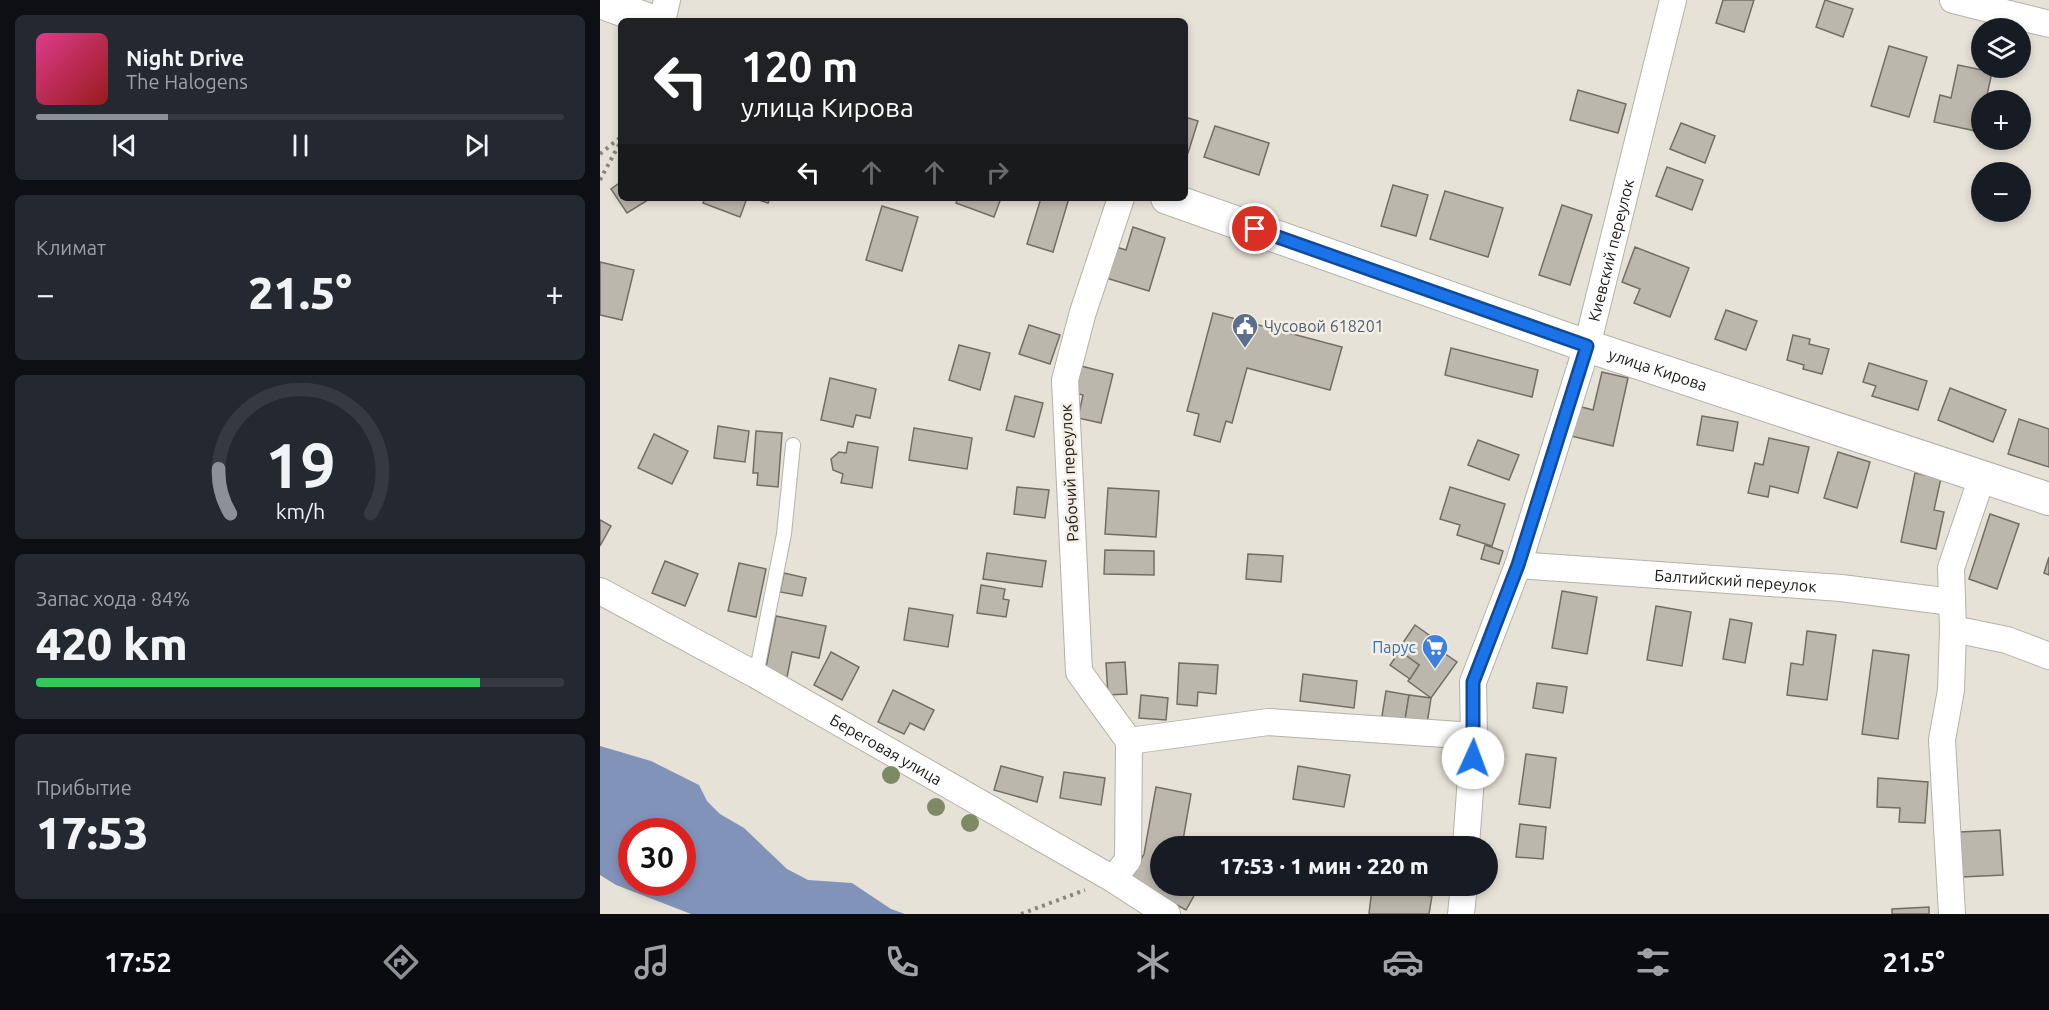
<!DOCTYPE html>
<html lang="ru">
<head>
<meta charset="utf-8">
<style>
	:root { --surface:#171b24; --page:#242831; --text:#f1f3f6; --muted:#9ea1a6; --line:#363941; --accent:#8c9099 }
	body { margin:0; font-family:Ubuntu,sans-serif; background:var(--page); color:var(--text); height:100vh; display:flex; flex-direction:column; font-size:22px; white-space:nowrap }
	* { box-sizing:border-box; margin:0 }
	p { font-size:20px; color:var(--muted) }
	.icon { flex:none; width:33px; height:33px; fill:none; stroke:currentColor; stroke-width:2; stroke-linecap:round; stroke-linejoin:round }
	.map { position:relative; flex:1; overflow:hidden }
	.sheet { display:flex; flex-direction:column; gap:15px; padding:15px; background:#0d0f14; width:600px }
	.sheet>* { flex:none }
	.banner { position:absolute; left:18px; top:18px; width:570px; height:183px; border-radius:9px; box-shadow:0 3px 9px #0003; background:#202124; color:#fff; overflow:hidden }
	.tools { position:absolute; left:1371px; top:18px; display:grid; gap:12px }
	.tools a { display:grid; place-items:center; width:60px; height:60px; border-radius:50%; background:var(--surface); box-shadow:0 3px 9px #0003; font-size:30px }
	.speed { position:absolute; left:18px; top:818px; display:flex; gap:12px; font-size:30px; font-weight:700; text-align:center }
	.speed>* { display:grid; place-content:center; width:78px; height:78px; border-radius:50%; background:var(--surface); box-shadow:0 3px 9px #0003; line-height:1 }
	.speed .limit { border:9px solid #d22; background:#fff; color:#111 }
	.pin { position:absolute; display:grid; place-items:center; width:51px; height:51px; color:#fff; margin:-26px; border:3px solid #fff; border-radius:50%; box-shadow:0 2px 6px #0007 }
	.me { position:absolute; width:66px; margin:-33px; rotate:2deg; stroke-linejoin:round; filter:drop-shadow(0 0 4px #0008) }
	.turn { display:flex; align-items:center; gap:21px; height:126px; padding:0 24px; font-size:27px }
	.turn .icon { width:78px; height:78px; stroke-width:2.5 }
	.turn b { display:block; font-size:42px; line-height:51px }
	.lanes { display:flex; align-items:center; height:57px; padding:0 24px; background:#0003; justify-content:center; gap:30px; direction:ltr }
	.lanes .off { opacity:.35 }
	.big { font-size:45px; font-weight:800; line-height:1.1 }
	.sheet .tile { flex:1; display:flex; flex-direction:column; justify-content:center; gap:9px; min-width:0; padding:0 21px; border-radius:9px; background:var(--page) }
	.sheet .dial { align-items:center; gap:0 }
	.dial svg { height:156px; overflow:visible; fill:none; stroke:var(--line); stroke-width:7; stroke-linecap:round; text-anchor:middle }
	.dial text { fill:var(--text); stroke:none }
	.song { display:flex; align-items:center; gap:18px }
	.cover { width:72px; height:72px; border-radius:9px; background:linear-gradient(135deg,hsl(330 70% 55%),hsl(0 70% 35%)) }
	.played { height:6px; border-radius:3px; background:linear-gradient(90deg,var(--accent) 25%,var(--line) 25%) }
	.keys { display:flex; justify-content:space-around; direction:ltr }
	.heat { display:flex; justify-content:space-between; align-items:center; font-size:33px; direction:ltr }
	.charge { height:9px; border-radius:4px; background:linear-gradient(90deg,#34c759 84%,var(--line) 0) }
	.trip { position:absolute; left:550px; top:836px; width:348px; height:60px; border-radius:30px; background:var(--surface); box-shadow:0 3px 9px #0003; font-weight:800; line-height:60px; text-align:center }
	.menu { display:flex; height:96px; justify-content:space-around; align-items:center; background:#090b0e; color:var(--muted) }
	.menu .icon { width:42px; height:42px }
	.menu .active { color:var(--accent) }
	.menu b { font-size:27px; color:var(--text) }
	main { display:flex; flex:1; min-height:0 }
	.map>svg:first-child { display:block }
	.water { fill:#8193b9; fill-rule:evenodd }
	.building { fill:#bbb7ad; stroke:#736e65; stroke-width:1.5 }
	.lines { fill:none; stroke-linecap:round; stroke-linejoin:round }
	.service-casing { stroke:#b6b1a7; stroke-width:16 }
	.minor-casing { stroke:#b6b1a7; stroke-width:28 }
	.tertiary-casing { stroke:#b6b1a7; stroke-width:34 }
	.path { stroke:#88857e; stroke-width:4; stroke-dasharray:3 4.5; stroke-linecap:butt }
	.service { stroke:#fff; stroke-width:14 }
	.minor { stroke:#fff; stroke-width:26 }
	.tertiary { stroke:#fff; stroke-width:32 }
	.tree { fill:#7d8a64 }
	.route-casing { stroke:#114b97; stroke-width:15 }
	.route { stroke:#1a73e8; stroke-width:10 }
	.labels { text-anchor:middle; dominant-baseline:central; stroke-width:5; stroke-linejoin:round; paint-order:stroke }
	.street-label { font-size:16px; fill:#1a1915; stroke:#f4efe5 }
	.service-label { font-size:16px; fill:#4e5e75; stroke:#f4efe5; text-anchor:start }
	.shop-label { font-size:16px; fill:#366cbe; stroke:#f4efe5; text-anchor:end }
</style>
</head>
<body>
<main>
<section class="sheet">
<div class="tile">
<div class="song"><i class="cover"></i><div><b>Night Drive</b><p>The Halogens</p></div></div>
<div class="played"></div>
<div class="keys"><svg class="icon" aria-label="previous" viewBox="0 0 24 24"><path d="M18 5L8 12l10 7zM5 5v14"/></svg><svg class="icon" aria-label="pause" viewBox="0 0 24 24"><path d="M8 5v14M16 5v14"/></svg><svg class="icon" aria-label="next" viewBox="0 0 24 24"><path d="M6 5l10 7-10 7zM19 5v14"/></svg></div>
</div>
<div class="tile"><p>Климат</p>
<div class="heat"><a>−</a><b class="big">21.5°</b><a>+</a></div>
</div>
<div class="tile dial"><svg viewBox="0 0 100 80">
<path d="M14 69A42 42 0 1 1 86 69"/>
<path d="M14 69A42 42 0 0 1 8 46" stroke="#8c9099"/>
<text x="50" y="56" font-size="32" font-weight="700">19</text>
<text x="50" y="72" font-size="11">km/h</text>
</svg></div>
<div class="tile"><p>Запас хода · 84%</p><b class="big">420 km</b><div class="charge"></div></div>
<div class="tile"><p>Прибытие</p><b class="big">17:53</b></div>
</section>
<div class="map">
<svg width="1449" height="914" viewBox="0 0 1449 914">
	<rect width="100%" height="100%" fill="#e7e2d8"/>
	<path class="water" d="M0,746L51,761L99,785L107,801L120,814L144,828L187,869L208,880L252,883L291,909L305,914H91L16,885L0,875ZM32,831H82V882H32Z"/>
	<g class="building">
		<path d="M1123,0H1154L1144,32L1116,23Z"/>
		<path d="M1225,0L1253,9L1243,37L1216,27Z"/>
		<path d="M1289,46L1327,57L1309,117L1271,106Z"/>
		<path d="M1358,65L1392,72L1386,100H1382L1380,132L1334,122L1340,95L1351,98Z"/>
		<path d="M978,90L1026,104L1018,133L970,120Z"/>
		<path d="M585,117L598,121L588,153L585,152Z"/>
		<path d="M1081,123L1115,136L1105,163L1070,149Z"/>
		<path d="M615,126L669,143L659,175L604,157Z"/>
		<path d="M1067,167L1103,180L1092,210L1056,196Z"/>
		<path d="M21,182V198H51L27,213L11,189Z"/>
		<path d="M793,185L828,195L816,236L781,226Z"/>
		<path d="M845,191L903,208L888,257L830,239Z"/>
		<path d="M105,198H147L140,217L103,203Z"/>
		<path d="M153,198H170L168,203Z"/>
		<path d="M358,198H401L394,217L356,203Z"/>
		<path d="M441,198H469L453,252L427,244Z"/>
		<path d="M962,205L992,215L970,285L939,275Z"/>
		<path d="M282,206L318,217L302,271L266,260Z"/>
		<path d="M533,227L565,238L549,291L503,277L513,246L526,250Z"/>
		<path d="M1035,247L1089,268L1070,317L1034,303L1040,289L1022,282Z"/>
		<path d="M0,262L34,270L22,320L0,315Z"/>
		<path d="M1126,310L1157,321L1146,350L1115,339Z"/>
		<path d="M613,313L742,347L730,390L647,368L632,423L626,421L620,442L594,435L599,414L587,411Z"/>
		<path d="M429,325L460,335L450,364L419,354Z"/>
		<path d="M1193,335L1210,339L1209,344L1229,349L1222,374L1203,369L1204,365L1187,360Z"/>
		<path d="M359,345L390,353L380,390L349,380Z"/>
		<path d="M851,348L938,370L932,397L845,375Z"/>
		<path d="M1269,363L1327,381L1318,410L1272,396L1276,386L1263,382Z"/>
		<path d="M481,366L513,374L501,423L478,418L483,395L475,393Z"/>
		<path d="M1002,372L1028,378L1013,446L971,436L978,406L993,410Z"/>
		<path d="M230,378L276,389L270,418L256,415L253,427L221,420Z"/>
		<path d="M1350,388L1406,410L1393,442L1338,420Z"/>
		<path d="M415,396L443,403L434,437L406,430Z"/>
		<path d="M1102,416L1138,422L1133,451L1097,445Z"/>
		<path d="M1419,419L1449,429V467L1408,454Z"/>
		<path d="M118,426L149,431L145,462L114,458Z"/>
		<path d="M314,428L372,438L367,469L309,460Z"/>
		<path d="M156,431L182,433L178,487L157,485L158,473H153Z"/>
		<path d="M54,434L88,451L72,484L38,468Z"/>
		<path d="M1169,438L1209,447L1198,493L1170,486L1168,497L1148,493L1155,463L1163,465Z"/>
		<path d="M878,440L919,455L909,480L868,465Z"/>
		<path d="M248,442L278,447L272,488L241,483L243,474L233,470L231,459L239,452L246,453Z"/>
		<path d="M1238,452L1270,462L1257,508L1224,498Z"/>
		<path d="M1315,473L1341,478L1334,510L1344,512L1336,549L1301,542Z"/>
		<path d="M417,487L449,490L445,518L414,514Z"/>
		<path d="M850,487L905,504L892,546L857,535L860,525L840,519Z"/>
		<path d="M508,488L559,491L556,537L505,534Z"/>
		<path d="M1390,514L1419,524L1397,589L1369,579Z"/>
		<path d="M0,520L11,526L0,546Z"/>
		<path d="M885,545L903,551L899,564L881,559Z"/>
		<path d="M505,550L554,551V575L504,574Z"/>
		<path d="M387,553L446,561L442,587L383,579Z"/>
		<path d="M648,554L683,556L681,582L646,579Z"/>
		<path d="M1449,557V575L1444,573Z"/>
		<path d="M65,561L98,574L85,606L52,593Z"/>
		<path d="M139,563L166,569L156,617L128,611Z"/>
		<path d="M184,573L206,578L202,596L180,592Z"/>
		<path d="M381,585L405,589L403,599L409,600L406,617L377,613Z"/>
		<path d="M962,591L997,597L987,654L952,648Z"/>
		<path d="M1056,606L1091,612L1082,666L1047,660Z"/>
		<path d="M309,608L353,615L348,647L304,640Z"/>
		<path d="M176,616L226,626L219,658L192,652L187,677L165,672Z"/>
		<path d="M1130,619L1152,623L1145,663L1123,659Z"/>
		<path d="M815,625L836,640L832,645L857,662L831,698L808,681L819,665L798,650Z"/>
		<path d="M1207,631L1236,635L1227,700L1187,695L1191,663L1203,665Z"/>
		<path d="M1273,650L1309,655L1298,739L1262,734Z"/>
		<path d="M800,651L819,665L810,679L790,665Z"/>
		<path d="M231,652L259,667L242,700L214,685Z"/>
		<path d="M525,662L527,694L508,695L506,663Z"/>
		<path d="M579,663L618,665L616,694L598,692L597,706L577,704Z"/>
		<path d="M703,674L757,681L754,708L700,701Z"/>
		<path d="M937,683L967,687L963,713L933,708Z"/>
		<path d="M293,690L334,710L324,730L310,723L304,734L278,722Z"/>
		<path d="M786,691L809,695L805,720L782,716Z"/>
		<path d="M541,695L568,698L566,720L539,718Z"/>
		<path d="M809,695L831,698L827,724L805,720Z"/>
		<path d="M926,754L956,758L950,808L919,804Z"/>
		<path d="M401,766L443,777L437,802L394,790Z"/>
		<path d="M698,766L750,775L744,807L693,799Z"/>
		<path d="M464,772L505,778L501,805L460,798Z"/>
		<path d="M1278,778L1328,782L1325,823L1299,822L1300,808L1277,807Z"/>
		<path d="M556,787L591,794L582,846H561V885H600L586,910L530,879L544,854Z"/>
		<path d="M920,824L946,827L943,859L916,857Z"/>
		<path d="M1400,830L1403,875L1362,877L1360,832Z"/>
		<path d="M772,888L832,896L829,914H769Z"/>
		<path d="M1329,907V914H1292V909Z"/>
	</g>
	<g class="lines">
		<g class="service-casing">
			<path id="service" d="M156,675L184,534L193,445"/>
		</g>
		<g class="minor-casing">
			<g id="minor">
				<path d="M1353,0L1449,24"/>
				<path d="M62,21L67,0"/>
				<path id="s1" d="M918,565L1241,588L1352,602"/>
				<path id="s2" d="M0,591L156,675L513,879L567,914"/>
				<path d="M1353,629L1407,640L1449,656"/>
				<path d="M529,741L668,722L874,736"/>
				<path id="s3" d="M866,846L874,736L873,682L918,565L987,346L1073,0"/>
				<path d="M513,879L528,860L529,741L479,672L465,380L483,312L521,198"/>
				<path d="M861,914L864,885"/>
				<path d="M1352,914L1342,740L1351,690L1353,629L1351,568L1382,477"/>
			</g>
		</g>
		<g class="tertiary-casing">
			<g id="tertiary">
				<path d="M0,2L52,21"/>
				<path id="s4" d="M567,198L987,346L1449,499"/>
			</g>
		</g>
		<g class="path">
			<path d="M0,154L21,137"/>
			<path d="M0,180L21,141"/>
			<path d="M421,914L485,890"/>
		</g>
		<use href="#service" class="service"/>
		<use href="#minor" class="minor"/>
		<use href="#tertiary" class="tertiary"/>
	</g>
	<g class="tree">
		<circle cx="291" cy="775" r="9"/>
		<circle cx="336" cy="807" r="9"/>
		<circle cx="370" cy="823" r="9"/>
	</g>
	<g class="lines">
		<g class="route-casing">
			<path id="route" d="M655,229L987,346L918,565L873,682V758"/>
		</g>
		<use href="#route" class="route"/>
	</g>
	<defs>
		<g id="civic-pin" transform="scale(1.35)"><path d="M0 17L-7.5 6A9.5 9.5 0 1 1 7.5 6Z" fill="#5c6f8a" stroke="#f4efe5"/><path d="M-.6-6.5H3V-4.5H.6V-3L4-1V1h2V6H-6V1h2V-1L-.6-3ZM-1.2 2.5V6h2.4V2.5Z" fill="#fff"/></g>
		<g id="supermarket-pin" transform="scale(1.35)"><path d="M0 17L-7.5 6A9.5 9.5 0 1 1 7.5 6Z" fill="#3f7fe0" stroke="#f4efe5"/><path d="M-6-5.5h2.5l.6 2H6L4.5 2H-2.5L-4.4-4H-6ZM-1.5 3.2a1.3 1.3 0 1 0 .1 0ZM3 3.2a1.3 1.3 0 1 0 .1 0Z" fill="#fff"/></g>
	</defs>
	<g fill-rule="evenodd">
		<use href="#civic-pin" x="645" y="326"/>
		<use href="#supermarket-pin" x="835" y="647"/>
	</g>
	<g class="labels">
		<g class="street-label">
			<text stroke="none"><textPath href="#s3" startOffset="618">Киевский переулок</textPath></text>
			<text stroke="none"><textPath href="#s4" startOffset="520">улица Кирова</textPath></text>
			<text transform="translate(469 473) rotate(-93)">Рабочий переулок</text>
			<text stroke="none"><textPath href="#s1" startOffset="218">Балтийский переулок</textPath></text>
			<text stroke="none"><textPath href="#s2" startOffset="327">Береговая улица</textPath></text>
		</g>
		<g class="service-label">
			<text x="664" y="326">Чусовой 618201</text>
		</g>
		<g class="shop-label">
			<text x="816" y="647">Парус</text>
		</g>
	</g>
</svg>
<div class="tools">
<a><svg class="icon" aria-label="layers" viewBox="0 0 24 24"><path d="M12 4l9 5-9 5-9-5zM3 14l9 5 9-5"/></svg></a>
<a>+</a>
<a>−</a>
</div>
<div class="speed"><div class="limit">30</div></div>
<div class="pin" style="left:655px;top:229px;background:#d93025"><svg class="icon" aria-label="arrive" viewBox="0 0 24 24"><path d="M6 21V4h12l-3 4 3 4H6"/></svg></div>
<svg class="me" style="left:873px;top:758px" viewBox="-20 -20 40 40"><circle r="19" fill="#fff"/><path d="M0-13L10 11 0 6-10 11z" fill="#1a73e8"/></svg>
<div class="trip">17:53 · 1 мин · 220 m</div>
<div class="banner">
<div class="turn"><svg class="icon" aria-label="left" viewBox="0 0 24 24"><path d="M17 20v-9H6M10 6l-5 5 5 5"/></svg><div><b>120 m</b>улица Кирова</div></div>
<div class="lanes"><svg class="icon" aria-label="left" viewBox="0 0 24 24"><path d="M17 20v-9H6M10 6l-5 5 5 5"/></svg><svg class="icon off" aria-label="ahead" viewBox="0 0 24 24"><path d="M12 20V5M6 11l6-6 6 6"/></svg><svg class="icon off" aria-label="ahead" viewBox="0 0 24 24"><path d="M12 20V5M6 11l6-6 6 6"/></svg><svg class="icon off" aria-label="right" viewBox="0 0 24 24"><path d="M7 20v-9h11M14 6l5 5-5 5"/></svg></div>
</div>
</div>
</main>
<nav class="menu">
<b>17:52</b>
<svg class="icon active" aria-label="directions" viewBox="0 0 24 24"><path d="M12 3l9 9-9 9-9-9zM9 14v-3h6M13 9l2 2-2 2"/></svg>
<svg class="icon" aria-label="music" viewBox="0 0 24 24"><path d="M9 18V5l10-2v13"/><circle cx="6" cy="18" r="3"/><circle cx="16" cy="16" r="3"/></svg>
<svg class="icon" aria-label="phone" viewBox="0 0 24 24"><path d="M5 4h4l2 5-3 2q2 4 5 5l2-3 5 2v4C11 20 4 13 5 4z"/></svg>
<svg class="icon" aria-label="climate" viewBox="0 0 24 24"><path d="M12 3v18M4 7l16 10M4 17L20 7"/></svg>
<svg class="icon" aria-label="car" viewBox="0 0 24 24"><path d="M5 17H2v-5l4-1 3-4h7l3 4 3 1v5h-3M9 17h6M6 11h13"/><circle cx="7" cy="17" r="2"/><circle cx="17" cy="17" r="2"/></svg>
<svg class="icon" aria-label="filters" viewBox="0 0 24 24"><path d="M4 7h16M4 17h16"/><circle cx="9" cy="7" r="2"/><circle cx="15" cy="17" r="2"/></svg>
<b>21.5°</b>
</nav>
</body>
</html>
